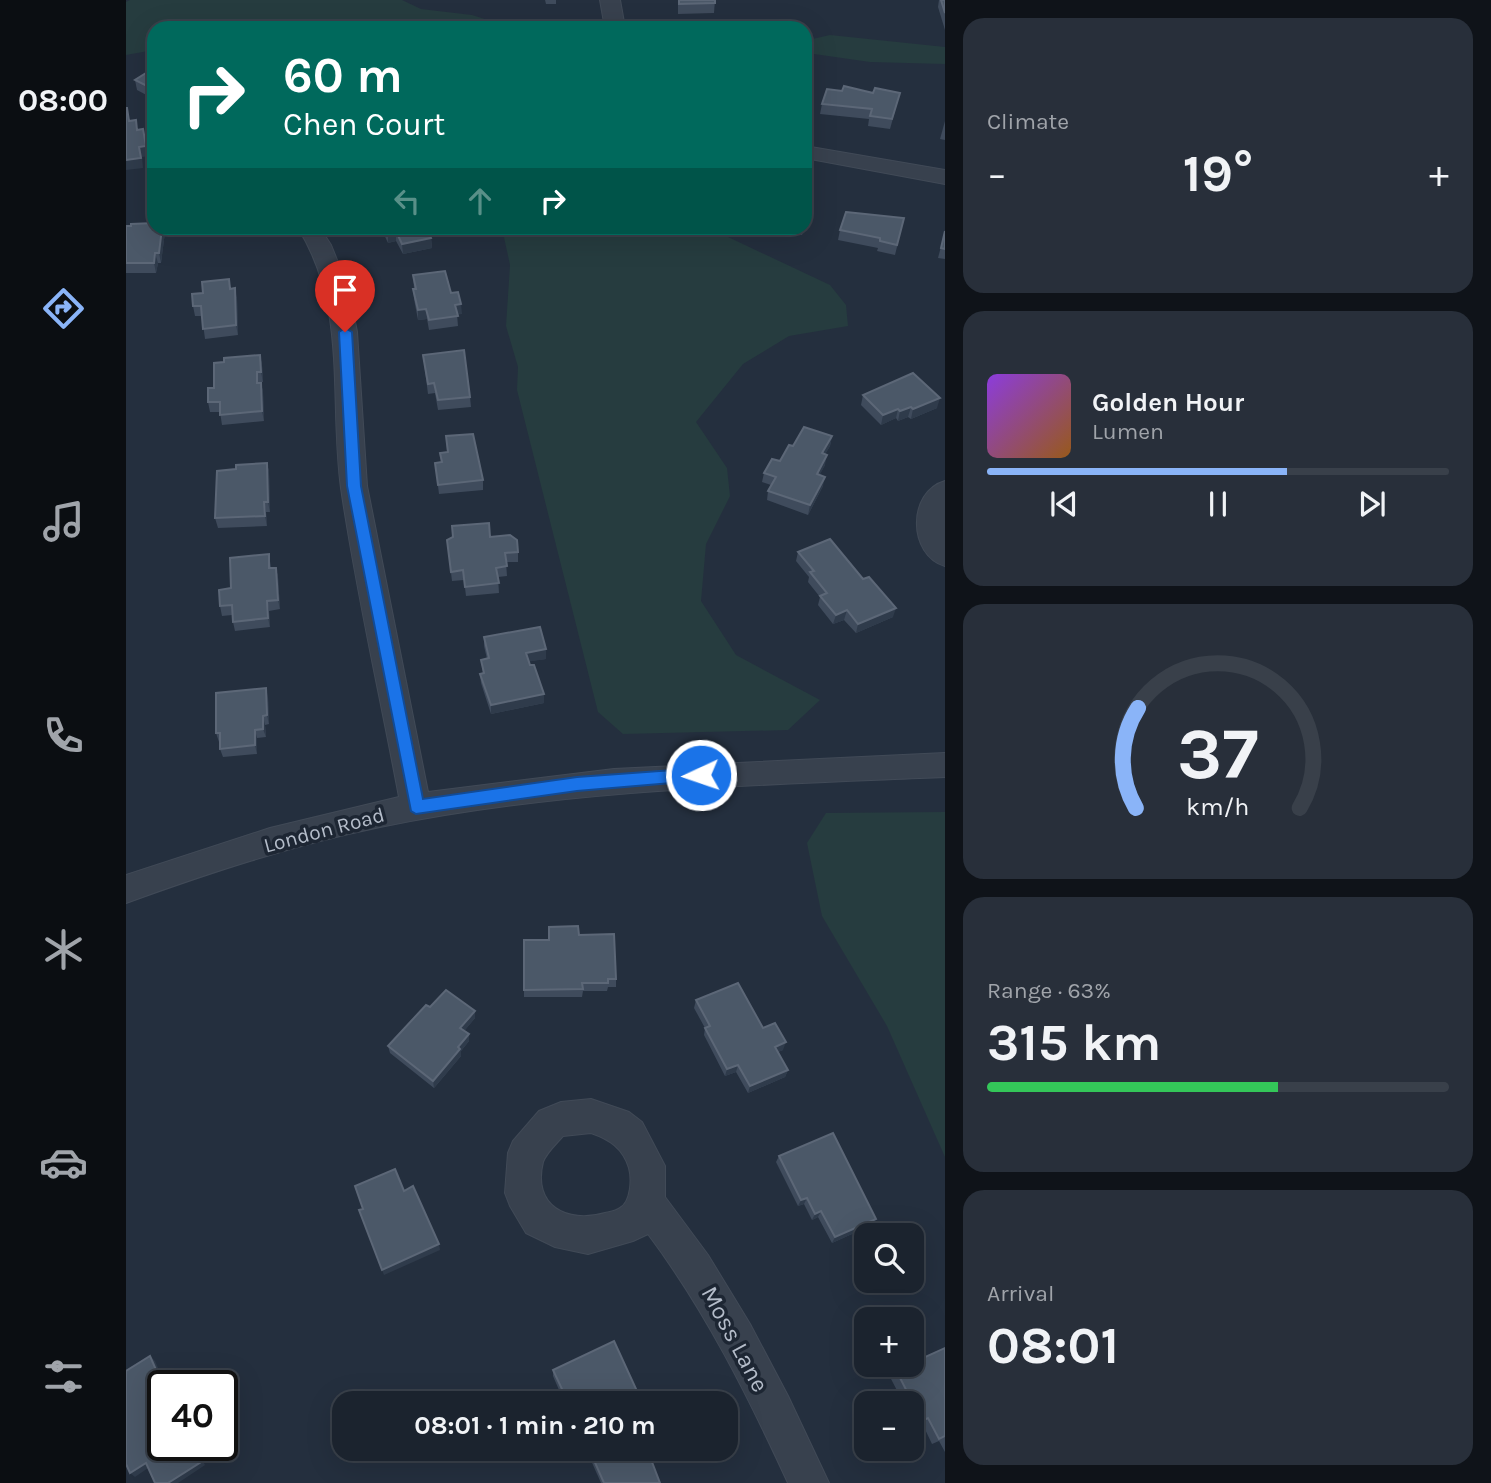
<!DOCTYPE html>
<html lang="en">
<head>
<meta charset="utf-8">
<style>
	:root { --surface:#1b232e; --page:#282f3a; --text:#f1f3f6; --muted:#a0a4aa; --line:#39404a; --accent:#8ab4f8 }
	body { margin:0; font-family:Karla,sans-serif; background:var(--page); color:var(--text); height:100vh; display:flex; flex-direction:column; font-size:26px; white-space:nowrap }
	* { box-sizing:border-box; margin:0 }
	p { font-size:23px; color:var(--muted) }
	.icon { flex:none; width:38px; height:38px; fill:none; stroke:currentColor; stroke-width:2; stroke-linecap:round; stroke-linejoin:round }
	.map { position:relative; flex:1; overflow:hidden }
	.panel { display:flex; flex-direction:column; gap:18px; padding:18px; background:#0f1319; width:546px }
	.panel>* { flex:none }
	.hud { position:absolute; left:21px; top:21px; width:665px; height:214px; border-radius:21px; box-shadow:0 7px 28px #0002,0 0 0 2px var(--line); background:#00695c; color:#fff; overflow:hidden }
	.fabs { position:absolute; left:728px; top:1223px; display:grid; gap:14px }
	.fabs a { display:grid; place-items:center; width:70px; height:70px; border-radius:14px; background:var(--surface); box-shadow:0 7px 28px #0002,0 0 0 2px var(--line); font-size:35px }
	.speed { position:absolute; left:21px; top:1370px; display:flex; gap:14px; font-size:35px; font-weight:700; text-align:center }
	.speed>* { display:grid; place-content:center; width:91px; height:91px; border-radius:50%; background:var(--surface); box-shadow:0 7px 28px #0002,0 0 0 2px var(--line); line-height:1 }
	.speed .limit { border:4px solid #111; border-radius:10px; background:#fff; color:#111 }
	.pin { position:absolute; display:grid; place-items:center; width:60px; height:60px; color:#fff; margin:-72px -30px; border-radius:50% 50% 50% 0; rotate:-45deg; box-shadow:0 0 7px #0007 }
	.pin .icon { rotate:45deg }
	.me { position:absolute; width:77px; margin:-38px; rotate:267deg; stroke-linejoin:round; filter:drop-shadow(0 0 5px #0008) }
	.turn { display:flex; align-items:center; gap:24px; height:147px; padding:0 21px; font-size:32px }
	.turn .icon { width:91px; height:91px; stroke-width:2.5 }
	.turn b { display:block; font-size:49px; line-height:60px }
	.lanes { display:flex; align-items:center; height:66px; padding:0 21px; background:#0003; justify-content:center; gap:35px; direction:ltr }
	.lanes .off { opacity:.35 }
	.big { font-size:52px; font-weight:700; line-height:1.1 }
	.panel .widget { flex:1; display:flex; flex-direction:column; justify-content:center; gap:10px; min-width:0; padding:0 24px; border-radius:21px; background:var(--page) }
	.panel .dial { align-items:center; gap:0 }
	.dial svg { height:182px; overflow:visible; fill:none; stroke:var(--line); stroke-width:7; stroke-linecap:round; text-anchor:middle }
	.dial text { fill:var(--text); stroke:none }
	.song { display:flex; align-items:center; gap:21px }
	.cover { width:84px; height:84px; border-radius:10px; background:linear-gradient(135deg,hsl(270 70% 55%),hsl(30 70% 35%)) }
	.played { height:7px; border-radius:4px; background:linear-gradient(90deg,var(--accent) 65%,var(--line) 65%) }
	.keys { display:flex; justify-content:space-around; direction:ltr }
	.heat { display:flex; justify-content:space-between; align-items:center; font-size:38px; direction:ltr }
	.charge { height:10px; border-radius:5px; background:linear-gradient(90deg,#34c759 63%,var(--line) 0) }
	.trip { position:absolute; left:206px; top:1391px; width:406px; height:70px; border-radius:21px; background:var(--surface); box-shadow:0 7px 28px #0002,0 0 0 2px var(--line); font-weight:700; line-height:70px; text-align:center }
	main { display:flex; flex:1; min-height:0 }
	.dock { display:flex; flex-direction:column; width:126px; justify-content:space-around; align-items:center; background:#0b0e12; color:var(--muted) }
	.dock .icon { width:49px; height:49px }
	.dock .active { color:var(--accent) }
	.dock b { font-size:32px; color:var(--text) }
	.map>svg:first-child { display:block }
	.green { fill:#263c3f }
	.lines { fill:none; stroke-linecap:round; stroke-linejoin:round }
	.minor-casing { stroke:#414a57; stroke-width:2 }
	.minor { fill:#38414e; fill-rule:evenodd }
	.wall { fill:#3f4b5c }
	.shaded-wall { fill:#2f3b4b }
	.building { fill:#4b5868; stroke:#5c6777; stroke-width:2 }
	.route { fill:#1a73e8; stroke:#114b97; stroke-width:2 }
	.labels { text-anchor:middle; dominant-baseline:central; stroke-width:7; stroke-linejoin:round; paint-order:stroke }
	.street-label { font-size:21px; fill:#b4bcc9; stroke:#1d2633 }
	.near-street-label { font-size:24px; fill:#b4bcc9; stroke:#1d2633 }
</style>
</head>
<body>
<main>
<nav class="dock">
<b>08:00</b>
<svg class="icon active" aria-label="directions" viewBox="0 0 24 24"><path d="M12 3l9 9-9 9-9-9zM9 14v-3h6M13 9l2 2-2 2"/></svg>
<svg class="icon" aria-label="music" viewBox="0 0 24 24"><path d="M9 18V5l10-2v13"/><circle cx="6" cy="18" r="3"/><circle cx="16" cy="16" r="3"/></svg>
<svg class="icon" aria-label="phone" viewBox="0 0 24 24"><path d="M5 4h4l2 5-3 2q2 4 5 5l2-3 5 2v4C11 20 4 13 5 4z"/></svg>
<svg class="icon" aria-label="climate" viewBox="0 0 24 24"><path d="M12 3v18M4 7l16 10M4 17L20 7"/></svg>
<svg class="icon" aria-label="car" viewBox="0 0 24 24"><path d="M5 17H2v-5l4-1 3-4h7l3 4 3 1v5h-3M9 17h6M6 11h13"/><circle cx="7" cy="17" r="2"/><circle cx="17" cy="17" r="2"/></svg>
<svg class="icon" aria-label="filters" viewBox="0 0 24 24"><path d="M4 7h16M4 17h16"/><circle cx="9" cy="7" r="2"/><circle cx="15" cy="17" r="2"/></svg>
</nav>
<div class="map">
<svg width="819" height="1483" viewBox="0 0 819 1483">
	<rect width="100%" height="100%" fill="#242f3e"/>
	<g class="green">
		<path d="M4,0H276L295,9L346,15L368,22V28H28V50L0,55V2Z"/>
		<path d="M704,35L819,47V64L744,62L688,54L682,40Z"/>
		<path d="M376,228H583L704,285L720,305L722,326L663,336L617,364L570,422L601,468L604,496L580,544L575,601L610,655L694,700L662,730L497,734L472,712L391,390L392,367L380,326L384,265Z"/>
		<path d="M819,812V1157L761,1026L696,916L681,843L700,813Z"/>
	</g>
	<g class="lines">
		<g class="minor-casing">
			<g id="minor">
				<path d="M474,0H494L499,28H479Z"/>
				<path d="M679,146L819,170V184L679,158Z"/>
				<path d="M172,228H194L205,245L223,290L231,332L241,486L302,792L488,769L819,753V777C630,785 439,789 254,827C167,845 83,873 0,903V875L144,828L273,797C254,695 230,591 215,488C203,400 222,307 172,228Z"/>
				<path d="M819,481V566C782,555 781,492 819,481Z"/>
				<path d="M465,1099L503,1112L516,1122L539,1166V1197L582,1255L624,1324L662,1396L703,1483H662C622,1396 579,1310 522,1234L507,1241L462,1254L429,1247L400,1233L384,1206L379,1193L382,1153L387,1141L413,1111L435,1102ZM465,1133C483,1139 497,1148 503,1168C506,1179 505,1202 494,1208C490,1211 483,1212 479,1213C441,1224 406,1206 417,1162C420,1153 431,1143 437,1136Z"/>
			</g>
		</g>
		<use href="#minor" class="minor"/>
	</g>
	<g class="wall">
		<path d="M419,0H430V4H420Z"/>
		<path d="M552,0H589L588,13L552,14Z"/>
		<path d="M813,0H819V30L812,7Z"/>
		<path d="M28,68V99L11,90L9,80Z"/>
		<path d="M716,91L747,93H774L764,129L742,126L743,119L694,114L696,104Z"/>
		<path d="M819,121V140L814,139Z"/>
		<path d="M683,218L676,235L641,228H679Z"/>
		<path d="M778,218L769,255L751,251L752,248L712,240L714,230Z"/>
		<path d="M0,226L37,228L39,232L35,263H32L30,273H0Z"/>
		<path d="M255,228H301L305,238L306,248L277,254L270,241L262,243Z"/>
		<path d="M622,228H635L634,230Z"/>
		<path d="M819,231V259L812,258Z"/>
		<path d="M287,275L325,293L336,314H331L332,326L303,330L301,319L292,320L288,299L287,289H288Z"/>
		<path d="M103,279L105,289L111,298L112,335L79,339L76,316H69L67,306L77,293Z"/>
		<path d="M134,355L136,365L137,382H133L135,383L137,392L138,421L96,425L94,412H84L82,402L98,362Z"/>
		<path d="M297,355L344,397L345,407L312,410L309,393L302,394Z"/>
		<path d="M737,395L811,408L785,419L782,417L772,421L770,418L755,425L735,405Z"/>
		<path d="M320,436L357,480V490L313,494L309,463L315,462L314,453L321,452Z"/>
		<path d="M706,436L704,446L699,454V465L693,475L697,486L682,515L641,500L642,491L645,485L636,482L638,473L654,461L667,446Z"/>
		<path d="M141,463L143,472L144,512H140L141,526L92,528L89,518L110,469Z"/>
		<path d="M364,537L392,552V562H380L381,576L372,577L373,593L340,596L338,580L326,581L321,540Z"/>
		<path d="M672,552L767,617L730,633L718,620L707,624L692,605L694,597L682,582L683,577L670,561Z"/>
		<path d="M143,554L145,568H150L152,577L154,609L143,611L144,627L109,631L107,622L106,615L96,616L94,606L105,588Z"/>
		<path d="M358,637L420,659L403,661L418,703L365,714L355,683L354,674L357,673L355,660L361,659L358,646Z"/>
		<path d="M142,697L143,724L139,725L140,737L131,738V754L97,757L94,749V742H93L90,733Z"/>
		<path d="M453,935L490,979V987H482L481,991H457L456,997H398V940H423Z"/>
		<path d="M570,1000L637,1028L657,1050L652,1052L662,1070L659,1077L622,1093L610,1072L599,1076L578,1035L579,1028L568,1008Z"/>
		<path d="M304,1007L349,1018L338,1031L343,1034V1041L335,1051V1056L308,1088L264,1053L262,1046Z"/>
		<path d="M653,1156L750,1219L746,1225L706,1243L692,1217L686,1220L678,1204L672,1206L650,1162Z"/>
		<path d="M819,1348V1452L813,1441L806,1444L796,1423L790,1426L786,1419V1404H778L764,1377L770,1370Z"/>
		<path d="M427,1370L511,1391L508,1398L511,1404H439L427,1376Z"/>
		<path d="M460,1449H521L534,1483H475Z"/>
	</g>
	<g class="shaded-wall">
		<path d="M17,129L23,156L16,157L17,168L0,170V160L13,147Z"/>
		<path d="M685,208L683,218L676,235L678,228H679V223Z"/>
		<path d="M36,228H37L39,232L35,263L33,253Z"/>
		<path d="M270,231V241L262,243V233Z"/>
		<path d="M305,238L306,248L277,254L276,244Z"/>
		<path d="M29,253L32,263L30,273L28,263Z"/>
		<path d="M109,288L111,298L112,335L110,325Z"/>
		<path d="M335,304L336,314L329,315V305Z"/>
		<path d="M300,309L301,319L292,320V310Z"/>
		<path d="M134,355L136,365L137,382L135,372Z"/>
		<path d="M135,383L137,392L138,421L136,411Z"/>
		<path d="M814,398L811,408L785,419L787,409Z"/>
		<path d="M785,407L782,417L772,421L774,411Z"/>
		<path d="M772,409L770,418L755,425L757,415Z"/>
		<path d="M706,436L704,446L694,463L696,453Z"/>
		<path d="M701,455L699,465L689,484L691,474Z"/>
		<path d="M141,463L143,472L144,512L142,502Z"/>
		<path d="M699,477L697,486L682,515L684,505Z"/>
		<path d="M138,502L140,512L141,526L139,516Z"/>
		<path d="M150,568L152,577L154,609L152,600Z"/>
		<path d="M141,601L143,611L144,627L142,618Z"/>
		<path d="M770,608L767,617L730,633L732,624Z"/>
		<path d="M721,610L718,620L707,624L710,615Z"/>
		<path d="M420,649V659L400,662V653Z"/>
		<path d="M140,688L142,697L143,724L141,715Z"/>
		<path d="M418,694V703L365,714V705Z"/>
		<path d="M137,716L139,725L140,737L137,729Z"/>
		<path d="M129,730L131,738V754L129,745Z"/>
		<path d="M349,1011V1018L335,1035L334,1028Z"/>
		<path d="M343,1034V1041L335,1051V1056L308,1088L307,1081L332,1047Z"/>
		<path d="M660,1042L657,1050L647,1054L649,1047Z"/>
		<path d="M612,1065L610,1072L599,1076L601,1069Z"/>
		<path d="M662,1070L659,1077L622,1093L624,1086Z"/>
		<path d="M681,1198L678,1204L672,1206L675,1200Z"/>
		<path d="M695,1211L692,1217L686,1220L689,1214Z"/>
		<path d="M750,1219L746,1225L706,1243L709,1237Z"/>
		<path d="M313,1244L314,1250L258,1275L256,1270Z"/>
		<path d="M24,1356L29,1361L40,1386H37Z"/>
		<path d="M68,1446H70L79,1465L52,1483H42Z"/>
		<path d="M20,1463L25,1466L9,1477L4,1473Z"/>
	</g>
	<g class="building">
		<path d="M553,0H589V3L553,4Z"/>
		<path d="M815,0H819V13Z"/>
		<path d="M28,68V88L27,89L9,80Z"/>
		<path d="M718,86L747,93L749,88L774,93L766,119L744,116L746,109L696,104L701,89L716,91Z"/>
		<path d="M0,108H1L3,121L10,120L11,130L17,129L20,146L13,147L15,158L0,160Z"/>
		<path d="M679,207L685,208L679,223Z"/>
		<path d="M720,212L778,218L771,245L754,241V238L714,230Z"/>
		<path d="M28,223V228H36L33,253H29L28,263H0V226H5V224Z"/>
		<path d="M259,228H301L305,238L276,244L270,231L262,233Z"/>
		<path d="M819,231V249L815,248Z"/>
		<path d="M319,271L325,293L332,292L335,304L329,305L332,316L303,320L300,309L292,310L287,289H290L287,275Z"/>
		<path d="M103,279L104,289L109,288L110,325L77,329L75,306H67L66,294L77,293L76,282Z"/>
		<path d="M338,350L344,397L312,400L308,383L302,384L297,355Z"/>
		<path d="M134,355L135,372H131V383H135L136,411L94,415V402H82V388H88V363L98,362V358Z"/>
		<path d="M787,373L814,398L787,409L785,407L774,411L772,409L757,415L737,395Z"/>
		<path d="M678,427L706,436L696,453L701,455L691,474L699,477L684,505L642,491L650,477L638,473L646,459L654,461L663,445L667,446Z"/>
		<path d="M347,434L357,480L312,485L309,463L316,462L314,453L322,452L320,436Z"/>
		<path d="M141,463L142,502H138L139,516L89,518L91,471L110,469V465Z"/>
		<path d="M363,523L364,537L384,535L391,540L392,552L379,553L381,566L370,568L373,583L339,587L337,570L325,572L321,540L327,537L326,526Z"/>
		<path d="M704,539L737,579L743,577L770,608L732,624L721,610L710,615L694,596L701,593L684,572L688,571L672,552Z"/>
		<path d="M143,554V568H150L152,600L141,601L142,618L107,622L106,605L94,606L93,590L105,588L104,558Z"/>
		<path d="M414,627L420,649L400,653L404,665H408L418,694L365,705L354,674L358,673L355,660L363,658L358,637Z"/>
		<path d="M140,688L141,715L137,716V729L129,730V745L94,749V733H90V693Z"/>
		<path d="M452,926L453,935L488,934L490,979H482V983H456L457,989L398,990V940H423V927Z"/>
		<path d="M612,983L637,1028L649,1023L660,1042L649,1047L662,1070L624,1086L612,1065L601,1069L579,1028L584,1026L570,1000Z"/>
		<path d="M320,990L349,1011L334,1028L343,1034L332,1047L334,1049L307,1081L262,1046L300,1005L304,1007Z"/>
		<path d="M707,1133L750,1219L709,1237L695,1211L689,1214L681,1198L675,1200L653,1156Z"/>
		<path d="M269,1169L278,1191L287,1186L313,1244L256,1270L233,1210L237,1209L229,1186Z"/>
		<path d="M488,1341L511,1391L506,1394L511,1404H443L427,1370Z"/>
		<path d="M819,1348V1436L813,1439L802,1418L796,1421L770,1370L782,1365H786V1363Z"/>
		<path d="M24,1356L37,1386V1446H68L75,1462L42,1483H29L20,1463L4,1473L0,1464V1371Z"/>
		<path d="M463,1449H521L534,1483H478Z"/>
	</g>
	<path class="route" d="M219,328L226,332L235,486L297,799L451,777L575,768L581,770L583,775L581,780L451,791L290,814L285,811L221,486L213,332Z"/>
	<g class="labels">
		<g class="street-label">
			<text transform="translate(198 830) rotate(-15)">London Road</text>
		</g>
		<g class="near-street-label">
			<text transform="translate(609 1339) rotate(62)">Moss Lane</text>
		</g>
	</g>
</svg>
<div class="fabs">
<a><svg class="icon" aria-label="search" viewBox="0 0 24 24"><circle cx="10" cy="10" r="6"/><path d="M15 15l6 6"/></svg></a>
<a>+</a>
<a>−</a>
</div>
<div class="speed"><div class="limit">40</div></div>
<div class="pin" style="left:219px;top:332px;background:#d93025"><svg class="icon" aria-label="arrive" viewBox="0 0 24 24"><path d="M6 21V4h12l-3 4 3 4H6"/></svg></div>
<svg class="me" style="left:575px;top:775px" viewBox="-20 -20 40 40"><circle r="17" fill="#1a73e8" stroke="#fff" stroke-width="3"/><path d="M0-11L8 9 0 5-8 9z" fill="#fff"/></svg>
<div class="trip">08:01 · 1 min · 210 m</div>
<div class="hud">
<div class="turn"><svg class="icon" aria-label="right" viewBox="0 0 24 24"><path d="M7 20v-9h11M14 6l5 5-5 5"/></svg><div><b>60 m</b>Chen Court</div></div>
<div class="lanes"><svg class="icon off" aria-label="left" viewBox="0 0 24 24"><path d="M17 20v-9H6M10 6l-5 5 5 5"/></svg><svg class="icon off" aria-label="ahead" viewBox="0 0 24 24"><path d="M12 20V5M6 11l6-6 6 6"/></svg><svg class="icon" aria-label="right" viewBox="0 0 24 24"><path d="M7 20v-9h11M14 6l5 5-5 5"/></svg></div>
</div>
</div>
<section class="panel">
<div class="widget"><p>Climate</p>
<div class="heat"><a>−</a><b class="big">19°</b><a>+</a></div>
</div>
<div class="widget">
<div class="song"><i class="cover"></i><div><b>Golden Hour</b><p>Lumen</p></div></div>
<div class="played"></div>
<div class="keys"><svg class="icon" aria-label="previous" viewBox="0 0 24 24"><path d="M18 5L8 12l10 7zM5 5v14"/></svg><svg class="icon" aria-label="pause" viewBox="0 0 24 24"><path d="M8 5v14M16 5v14"/></svg><svg class="icon" aria-label="next" viewBox="0 0 24 24"><path d="M6 5l10 7-10 7zM19 5v14"/></svg></div>
</div>
<div class="widget dial"><svg viewBox="0 0 100 80">
<path d="M14 69A42 42 0 1 1 86 69"/>
<path d="M14 69A42 42 0 0 1 15 25" stroke="#8ab4f8"/>
<text x="50" y="56" font-size="32" font-weight="700">37</text>
<text x="50" y="72" font-size="11">km/h</text>
</svg></div>
<div class="widget"><p>Range · 63%</p><b class="big">315 km</b><div class="charge"></div></div>
<div class="widget"><p>Arrival</p><b class="big">08:01</b></div>
</section>
</main>
</body>
</html>
